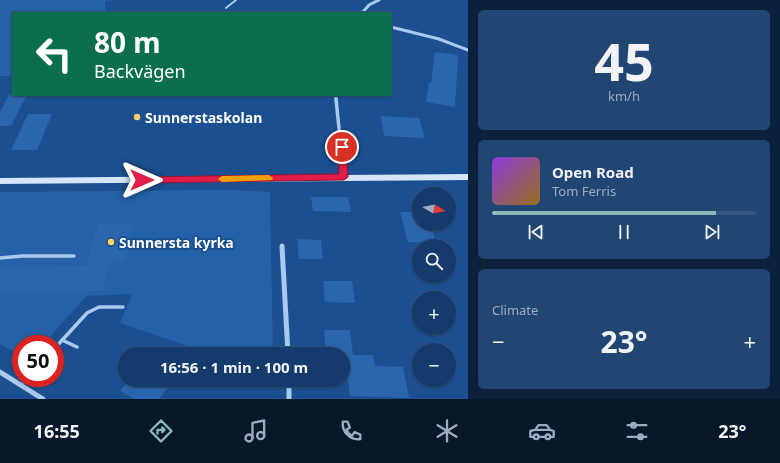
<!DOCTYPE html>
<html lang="en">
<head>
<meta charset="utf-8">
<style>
	:root { --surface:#143b6b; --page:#214673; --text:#f1f3f6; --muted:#9dadc1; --line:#33557e; --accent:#8bbbb9 }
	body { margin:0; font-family:"Noto Sans",sans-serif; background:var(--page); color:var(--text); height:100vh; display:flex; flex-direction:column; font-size:15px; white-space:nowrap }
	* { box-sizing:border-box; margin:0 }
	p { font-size:13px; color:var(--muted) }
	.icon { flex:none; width:22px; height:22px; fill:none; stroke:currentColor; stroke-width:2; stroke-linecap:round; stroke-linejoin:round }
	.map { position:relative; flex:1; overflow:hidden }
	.drawer { display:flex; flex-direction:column; gap:10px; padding:10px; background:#0b203b; width:312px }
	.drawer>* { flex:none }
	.hud { position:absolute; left:12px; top:12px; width:380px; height:84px; border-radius:0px; box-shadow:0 1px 3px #0004,0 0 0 1px var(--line); background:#0b6e4f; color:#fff; overflow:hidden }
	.needle { width:26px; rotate:100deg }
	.controls { position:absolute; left:412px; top:187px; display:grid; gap:8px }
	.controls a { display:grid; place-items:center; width:44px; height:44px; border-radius:50%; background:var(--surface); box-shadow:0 1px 3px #0004,0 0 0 1px var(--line); font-size:20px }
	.speed { position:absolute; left:12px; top:335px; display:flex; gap:8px; font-size:20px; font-weight:700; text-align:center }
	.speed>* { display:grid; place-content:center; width:52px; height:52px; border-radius:50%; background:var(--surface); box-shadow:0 1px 3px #0004,0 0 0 1px var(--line); line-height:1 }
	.speed .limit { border:6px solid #d22; background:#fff; color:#111 }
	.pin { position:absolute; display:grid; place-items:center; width:34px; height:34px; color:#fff; margin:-17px; border:2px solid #fff; border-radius:50%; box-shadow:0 1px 4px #0007 }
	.me { position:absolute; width:44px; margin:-22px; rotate:90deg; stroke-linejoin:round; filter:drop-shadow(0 0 3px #0008) }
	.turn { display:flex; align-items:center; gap:14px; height:84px; padding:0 16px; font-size:18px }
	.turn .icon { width:52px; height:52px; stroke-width:2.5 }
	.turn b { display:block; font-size:28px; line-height:34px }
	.big { font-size:30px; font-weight:700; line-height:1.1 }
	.drawer .tile { flex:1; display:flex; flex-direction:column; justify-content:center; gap:6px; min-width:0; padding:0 14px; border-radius:6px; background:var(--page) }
	.drawer .dial { align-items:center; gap:0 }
	.dial b { font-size:52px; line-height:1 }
	.song { display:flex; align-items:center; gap:12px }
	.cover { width:48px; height:48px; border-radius:6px; background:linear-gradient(135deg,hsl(270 70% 55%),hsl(40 70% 35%)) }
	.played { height:4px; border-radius:2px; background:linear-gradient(90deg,var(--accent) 85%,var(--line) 85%) }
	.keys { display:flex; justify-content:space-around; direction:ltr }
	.heat { display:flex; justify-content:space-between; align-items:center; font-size:22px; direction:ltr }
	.trip { position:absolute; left:118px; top:347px; width:232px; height:40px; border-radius:20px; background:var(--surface); box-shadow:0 1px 3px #0004,0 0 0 1px var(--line); font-weight:700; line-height:40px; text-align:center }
	.tabs { display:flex; height:64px; justify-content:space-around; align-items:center; background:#08182b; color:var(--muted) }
	.tabs .icon { width:28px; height:28px }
	.tabs .on { color:var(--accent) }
	.tabs b { font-size:18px; color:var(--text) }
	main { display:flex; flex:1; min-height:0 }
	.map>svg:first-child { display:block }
	.green { fill:#2461a8 }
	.building { fill:#2a66ad }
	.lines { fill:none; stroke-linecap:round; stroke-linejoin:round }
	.lane-far1 { stroke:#a9c9ee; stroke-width:2 }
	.lane { stroke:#a9c9ee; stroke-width:3.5 }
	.street-far2 { stroke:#a9c9ee; stroke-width:3 }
	.street-far1 { stroke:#a9c9ee; stroke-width:3.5 }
	.street { stroke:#a9c9ee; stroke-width:5 }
	.secondary { fill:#d6e6fa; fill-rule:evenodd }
	.route { fill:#e11d48; stroke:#92132f }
	.slow { fill:#f59e0b }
	.poi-dot { fill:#ffd166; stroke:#1b4f8f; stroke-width:1.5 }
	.labels { text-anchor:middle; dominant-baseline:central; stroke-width:4; stroke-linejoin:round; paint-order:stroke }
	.poi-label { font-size:14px; font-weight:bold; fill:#fff; stroke:#1b4f8f; text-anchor:start }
</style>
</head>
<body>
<main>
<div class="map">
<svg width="468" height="399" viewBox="0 0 468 399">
	<rect width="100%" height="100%" fill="#1b4f8f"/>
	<g class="green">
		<path d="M0,0H113L105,1V13H13V76H0Z"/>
		<path d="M231,190L270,192L273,354H211L120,323L132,294L87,296L43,344H21V355L0,344V192Z"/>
	</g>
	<g class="building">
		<path d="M435,52L458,55L455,107L426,102L429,82L431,83Z"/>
		<path d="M9,95H27L11,126H0V112Z"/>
		<path d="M28,114H52L37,150H11Z"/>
		<path d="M381,116L419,118L425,138L384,136Z"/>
		<path d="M311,197H348L351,212L313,211Z"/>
		<path d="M400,212H419V224H430L436,242H408Z"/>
		<path d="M98,224H132L125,261H110L103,291L0,292V269H56L57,266H87Z"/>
		<path d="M297,239L321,240L323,259H299Z"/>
		<path d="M323,281H352L355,303L325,302Z"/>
		<path d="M324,330H350L353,355H373L375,366L403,367L409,398L350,396L345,355L326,354Z"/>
		<path d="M129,380H173L159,399H134L120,391Z"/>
	</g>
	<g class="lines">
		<path class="lane-far1" d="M226,8L236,0"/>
		<g class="lane">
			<path d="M0,258L22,256H74"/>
			<path d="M62,340L77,347"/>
			<path d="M55,348L87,313L99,307H123"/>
			<path d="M21,385L27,378"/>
		</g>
		<g class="street-far2">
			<path d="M362,13L369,5L379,0"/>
			<path d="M391,27L439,39L468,50"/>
			<path d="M336,95V100"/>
		</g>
		<path class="street-far1" d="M336,99L344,177"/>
		<g class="street">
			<path d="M282,246L288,354"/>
			<path d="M0,372L43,399"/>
			<path d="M289,380V399"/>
		</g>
		<path class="secondary" d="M468,174V180L0,184V178Z"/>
	</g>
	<path class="route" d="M342,144L346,147L348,177L344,180L142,183L137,180L142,177L339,174L338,147Z"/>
	<path class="slow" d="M269,175L273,178L272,180L222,182L218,179L222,176Z"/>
	<g class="poi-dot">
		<circle cx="137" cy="117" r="4"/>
		<circle cx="111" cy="242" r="4"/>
	</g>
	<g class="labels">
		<g class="poi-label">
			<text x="145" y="117">Sunnerstaskolan</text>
			<text x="119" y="242">Sunnersta kyrka</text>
		</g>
	</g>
</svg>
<div class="controls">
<a><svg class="needle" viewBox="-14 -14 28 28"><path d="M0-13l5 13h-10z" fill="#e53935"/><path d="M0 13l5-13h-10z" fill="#9dadc1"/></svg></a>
<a><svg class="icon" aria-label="search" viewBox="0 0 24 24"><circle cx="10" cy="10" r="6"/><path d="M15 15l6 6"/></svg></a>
<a>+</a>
<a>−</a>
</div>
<div class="speed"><div class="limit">50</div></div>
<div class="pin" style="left:342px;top:147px;background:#d93025"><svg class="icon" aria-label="arrive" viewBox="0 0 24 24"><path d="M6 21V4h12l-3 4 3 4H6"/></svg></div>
<svg class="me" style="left:142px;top:180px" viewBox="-20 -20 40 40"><path d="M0-17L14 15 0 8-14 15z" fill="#e11d48" stroke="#fff" stroke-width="4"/></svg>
<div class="trip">16:56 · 1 min · 100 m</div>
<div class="hud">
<div class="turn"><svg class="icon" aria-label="left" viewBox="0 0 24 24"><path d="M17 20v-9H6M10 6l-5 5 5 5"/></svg><div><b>80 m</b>Backvägen</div></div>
</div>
</div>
<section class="drawer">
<div class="tile dial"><b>45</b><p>km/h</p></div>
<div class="tile">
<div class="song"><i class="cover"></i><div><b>Open Road</b><p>Tom Ferris</p></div></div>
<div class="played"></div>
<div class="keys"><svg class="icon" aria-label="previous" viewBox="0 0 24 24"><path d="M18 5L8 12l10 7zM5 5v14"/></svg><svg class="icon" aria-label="pause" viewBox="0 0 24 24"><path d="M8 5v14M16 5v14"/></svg><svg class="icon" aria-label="next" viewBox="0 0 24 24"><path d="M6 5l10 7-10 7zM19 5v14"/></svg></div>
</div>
<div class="tile"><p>Climate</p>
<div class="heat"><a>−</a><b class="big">23°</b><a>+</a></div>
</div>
</section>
</main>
<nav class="tabs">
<b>16:55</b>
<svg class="icon on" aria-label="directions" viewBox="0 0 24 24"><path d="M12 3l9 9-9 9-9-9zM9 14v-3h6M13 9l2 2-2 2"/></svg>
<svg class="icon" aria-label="music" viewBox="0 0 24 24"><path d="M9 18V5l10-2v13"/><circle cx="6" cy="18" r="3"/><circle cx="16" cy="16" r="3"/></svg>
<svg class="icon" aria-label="phone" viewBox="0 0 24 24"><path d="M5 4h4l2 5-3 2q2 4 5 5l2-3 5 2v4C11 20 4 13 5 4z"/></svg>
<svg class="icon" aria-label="climate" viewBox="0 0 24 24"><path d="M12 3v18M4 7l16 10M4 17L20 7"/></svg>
<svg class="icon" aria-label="car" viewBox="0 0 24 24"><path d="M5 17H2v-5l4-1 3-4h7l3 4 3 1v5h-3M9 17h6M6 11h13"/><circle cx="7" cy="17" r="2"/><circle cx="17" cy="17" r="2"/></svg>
<svg class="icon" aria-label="filters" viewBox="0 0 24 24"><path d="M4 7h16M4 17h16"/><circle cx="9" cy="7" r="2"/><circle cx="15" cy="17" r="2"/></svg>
<b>23°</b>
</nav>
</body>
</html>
